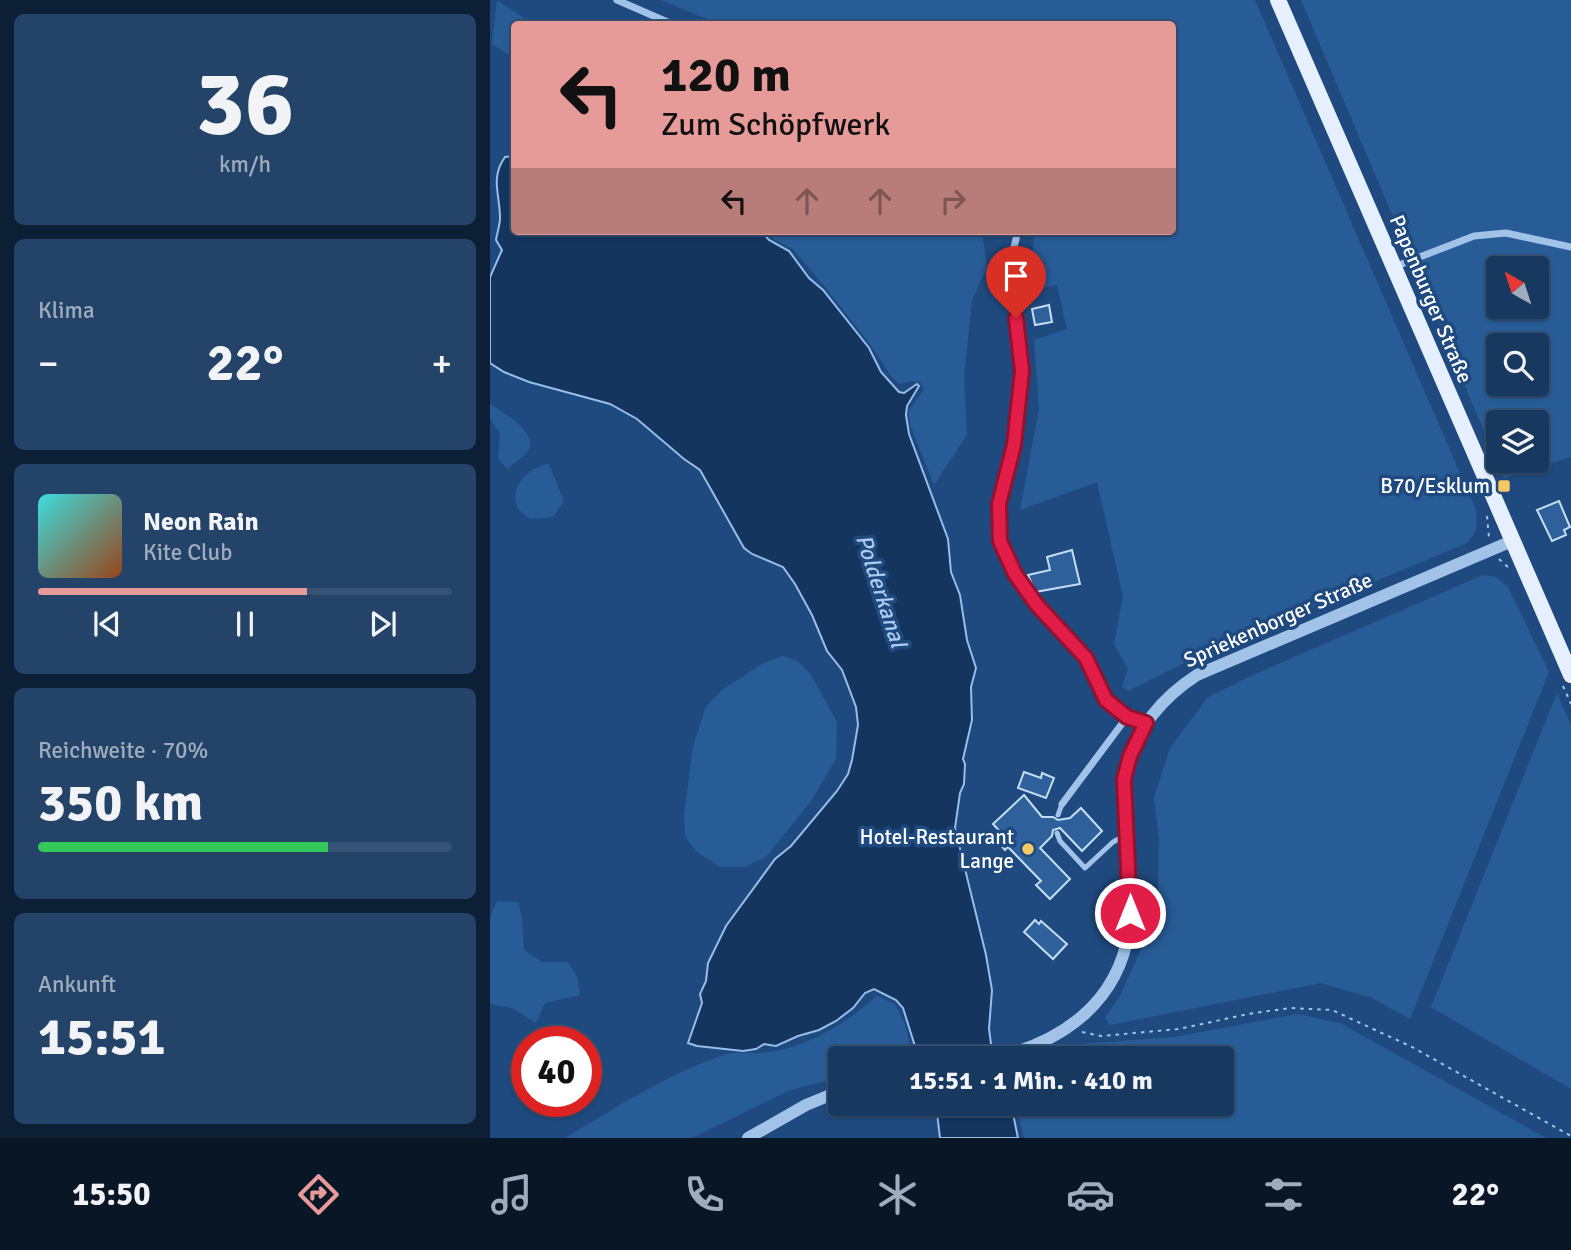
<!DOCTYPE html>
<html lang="de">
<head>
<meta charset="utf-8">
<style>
	:root { --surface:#17385f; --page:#244368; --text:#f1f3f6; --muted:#9eacbd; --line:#365274; --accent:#e69b98 }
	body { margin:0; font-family:Signika,sans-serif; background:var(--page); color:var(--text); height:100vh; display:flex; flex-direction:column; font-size:26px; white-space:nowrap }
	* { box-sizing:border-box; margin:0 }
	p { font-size:23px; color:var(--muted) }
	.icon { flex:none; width:38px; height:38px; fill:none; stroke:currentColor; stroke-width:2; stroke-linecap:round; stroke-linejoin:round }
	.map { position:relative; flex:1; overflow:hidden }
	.panel { display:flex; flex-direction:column; gap:14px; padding:14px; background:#0d1f34; width:490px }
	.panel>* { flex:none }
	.banner { position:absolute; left:21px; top:21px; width:665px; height:214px; border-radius:7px; box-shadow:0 2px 5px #0004,0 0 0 2px var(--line); background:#e69b98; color:#111; overflow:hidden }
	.needle { width:46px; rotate:321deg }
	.controls { position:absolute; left:996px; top:256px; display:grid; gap:14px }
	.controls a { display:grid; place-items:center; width:63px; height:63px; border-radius:7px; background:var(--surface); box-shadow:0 2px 5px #0004,0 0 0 2px var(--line); font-size:35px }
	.speed { position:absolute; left:21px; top:1026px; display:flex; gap:14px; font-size:35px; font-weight:700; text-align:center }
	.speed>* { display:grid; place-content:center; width:91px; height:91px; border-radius:50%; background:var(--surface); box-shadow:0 2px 5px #0004,0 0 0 2px var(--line); line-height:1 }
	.speed .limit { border:10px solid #d22; background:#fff; color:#111 }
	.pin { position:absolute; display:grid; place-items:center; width:60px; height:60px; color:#fff; margin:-72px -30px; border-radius:50% 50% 50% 0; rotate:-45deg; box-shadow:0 0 7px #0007 }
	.pin .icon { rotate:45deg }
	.me { position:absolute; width:77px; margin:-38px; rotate:0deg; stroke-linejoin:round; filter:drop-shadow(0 0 5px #0008) }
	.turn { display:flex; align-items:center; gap:24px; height:147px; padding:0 35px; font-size:32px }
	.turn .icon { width:91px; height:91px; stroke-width:2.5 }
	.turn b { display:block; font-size:49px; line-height:60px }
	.lanes { display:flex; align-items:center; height:66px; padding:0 35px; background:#0003; justify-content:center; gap:35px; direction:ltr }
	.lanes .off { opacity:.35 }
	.big { font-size:52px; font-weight:700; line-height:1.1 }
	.panel .tile { flex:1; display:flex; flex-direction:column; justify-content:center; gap:10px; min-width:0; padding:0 24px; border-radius:10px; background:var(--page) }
	.panel .dial { align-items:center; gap:0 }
	.dial b { font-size:91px; line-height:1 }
	.song { display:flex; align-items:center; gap:21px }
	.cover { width:84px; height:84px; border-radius:10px; background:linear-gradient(135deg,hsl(180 70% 55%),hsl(20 70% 35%)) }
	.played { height:7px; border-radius:4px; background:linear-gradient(90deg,var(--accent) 65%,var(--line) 65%) }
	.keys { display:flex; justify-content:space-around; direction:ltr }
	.heat { display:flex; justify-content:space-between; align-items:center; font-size:38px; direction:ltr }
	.charge { height:10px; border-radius:5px; background:linear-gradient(90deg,#34c759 70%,var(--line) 0) }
	.trip { position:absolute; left:338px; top:1046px; width:406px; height:70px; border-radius:7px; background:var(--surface); box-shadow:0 2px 5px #0004,0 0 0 2px var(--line); font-weight:700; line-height:70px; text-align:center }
	.dock { display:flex; height:112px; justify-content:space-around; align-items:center; background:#091626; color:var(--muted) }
	.dock .icon { width:49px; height:49px }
	.dock .active { color:var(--accent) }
	.dock b { font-size:32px; color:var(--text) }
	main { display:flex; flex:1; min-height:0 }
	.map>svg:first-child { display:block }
	.green { fill:#285c97; fill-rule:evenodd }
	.water { fill:#14355e; stroke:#96bee9; stroke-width:2 }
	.building { fill:#2e619c; stroke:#c6ddf6; stroke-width:2 }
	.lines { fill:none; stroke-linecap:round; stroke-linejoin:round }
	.path { stroke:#a2c3e8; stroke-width:2; stroke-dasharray:3.5 5; stroke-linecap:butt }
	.service { stroke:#a2c3e8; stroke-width:5 }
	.minor { stroke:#a2c3e8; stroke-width:7 }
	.tertiary { stroke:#a2c3e8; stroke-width:12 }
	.primary { stroke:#e5effe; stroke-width:16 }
	.route-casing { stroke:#92132f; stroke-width:18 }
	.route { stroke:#e11d48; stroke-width:12 }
	.poi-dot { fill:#f6c962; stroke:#1f4a7f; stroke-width:2.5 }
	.labels { text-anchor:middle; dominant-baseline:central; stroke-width:7; stroke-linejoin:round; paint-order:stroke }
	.street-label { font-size:21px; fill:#fff; stroke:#1f4a7f }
	.poi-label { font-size:21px; fill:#fff; stroke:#1f4a7f; text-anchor:end }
	.water-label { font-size:23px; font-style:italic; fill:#adcdf0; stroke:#1f4a7f }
</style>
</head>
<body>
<main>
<section class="panel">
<div class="tile dial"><b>36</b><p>km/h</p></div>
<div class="tile"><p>Klima</p>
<div class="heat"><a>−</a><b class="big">22°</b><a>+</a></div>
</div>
<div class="tile">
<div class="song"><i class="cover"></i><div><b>Neon Rain</b><p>Kite Club</p></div></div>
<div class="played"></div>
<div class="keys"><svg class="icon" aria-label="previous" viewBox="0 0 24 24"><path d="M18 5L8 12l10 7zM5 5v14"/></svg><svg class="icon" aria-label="pause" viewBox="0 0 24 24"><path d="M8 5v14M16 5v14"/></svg><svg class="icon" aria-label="next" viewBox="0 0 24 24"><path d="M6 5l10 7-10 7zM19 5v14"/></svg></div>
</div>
<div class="tile"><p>Reichweite · 70%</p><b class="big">350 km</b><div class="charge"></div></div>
<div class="tile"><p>Ankunft</p><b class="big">15:51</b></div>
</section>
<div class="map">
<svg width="1081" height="1138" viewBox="0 0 1081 1138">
	<rect width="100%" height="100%" fill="#1f4a7f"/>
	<g class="green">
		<path d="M7,0L42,24H24V58L2,44Z"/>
		<path d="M171,0H765L986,510C988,525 987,532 977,543L712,654L638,691L632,686L638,669L624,644L633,596L607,482L530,510L549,409L544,340L577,329L567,285L538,290L545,231H682V24H229Z"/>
		<path d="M811,0H1081V457L1014,478ZM1008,268H1046V306H1008ZM1008,345H1046V383H1008ZM1008,422H1046V460H1008Z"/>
		<path d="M279,231H492L497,268L482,300L474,377L477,435L444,485L421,427L418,412L434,389L431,383L422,381L409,384L401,376L380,344L335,287L303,249L283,239Z"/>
		<path d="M0,404C11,411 44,430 40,446C37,456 24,463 17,469L8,458L10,433L0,419Z"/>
		<path d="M59,464L74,501L63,517L40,519C37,516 30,512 28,508C18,486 39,467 59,464Z"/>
		<path d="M993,575L1006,577L1018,587L1059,672L920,1019L882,998L831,983L620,1025L615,1018L631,994L654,942L659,911L668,893L669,839L664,797L680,748L718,697L763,675Z"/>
		<path d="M293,656L307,661L320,673L347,722L346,759L321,801L276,857L255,867H230L207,852L195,837L194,815L203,746L216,707L232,690L272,664Z"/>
		<path d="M1067,693L1081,725V1089L941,1007Z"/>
		<path d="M7,901L28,902L32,918L34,950L52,962H78L87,976L90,995L55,1003L46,1023L22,1008L0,1004V917Z"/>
		<path d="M387,996L405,1004L415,1024L423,1059H350V1077L298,1091L202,1138H75C126,1108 175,1075 231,1056C246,1050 264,1055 279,1052C320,1046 356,1023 387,996Z"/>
		<path d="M807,1014L850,1023L1056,1138H534L525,1104H732V1059H543L576,1045L684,1037Z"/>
	</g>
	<g class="water">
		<path d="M24,156V231H271L279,240L299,251L319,278L333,290L379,348L391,372L409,392L414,393L427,384L429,386L417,406L416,415L419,434L458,539L461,572L470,595L477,640L486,668L481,687L482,720L473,759L475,764L474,784L470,793L465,828L496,955L502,990L499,1029L501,1044L508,1059H429L413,1008L406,1000L384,989L375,993L363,1008L346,1021L329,1030L308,1036L286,1046L274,1044L266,1049L253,1051L207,1046L198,1043L212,1003L210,994L216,981L218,963L236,926L285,859L301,846L347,791L358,774L362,760L368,725L366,707L352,670L337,651L322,615L305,584L293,567L262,554L254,548L210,470L194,459L147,419L120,404L39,382L14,372L0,363V277L12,250L6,240C7,233 10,225 10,218C10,194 0,178 15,157Z"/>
		<path d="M446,1104H521L528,1138H450Z"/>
	</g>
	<g class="building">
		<path d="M559,305L562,322L545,325L542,309Z"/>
		<path d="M1069,501L1080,527L1074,530L1076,535L1062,541L1047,510Z"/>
		<path d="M582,550L590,584L545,592L538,575L560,570L557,557Z"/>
		<path d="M534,772L551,778L552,773L564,778L556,798L528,788Z"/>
		<path d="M534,795L552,817H563L568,820L580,818L591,808L612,831L592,851L570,828L563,830L562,836L550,848L580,879L560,899L546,885L551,881L518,847L515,850L509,843L515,837L503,824Z"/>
		<path d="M545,920L549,924L551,921L577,944L563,959L534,932Z"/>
	</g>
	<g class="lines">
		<g class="path">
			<path d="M997,516L999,538"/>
			<path d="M1009,559L1020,569"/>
			<path d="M1073,686L1081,704"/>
			<path d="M592,1032L611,1036L689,1029L758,1014L800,1008L842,1010L922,1047L1081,1136"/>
		</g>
		<g class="service">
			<path d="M568,815L572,804"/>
			<path d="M567,833L570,841L595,868L623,842L634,836"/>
		</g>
		<g class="minor">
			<path d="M127,0L182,24"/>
			<path d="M528,231L521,259L532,371L524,445L509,504L511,542L525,574L547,605L596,658L616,700L637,717L656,723"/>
			<path d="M904,267L984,236L1016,233L1081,247"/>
			<path d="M572,804L637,717"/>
		</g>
		<g class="tertiary">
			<path d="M500,1059C569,1044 628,1005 639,930C642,909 640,887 639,866C637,836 630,800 636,770C645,729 673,697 707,675L1022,541"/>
			<path d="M258,1138L316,1105L350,1091"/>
		</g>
		<path class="primary" d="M788,0L1081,675"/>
	</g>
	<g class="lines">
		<g class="route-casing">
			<path id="route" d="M526,318L532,371L524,445L509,504L510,541L525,574L547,605L596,658L616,700L637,717L656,723L640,756L634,779L640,913"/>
		</g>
		<use href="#route" class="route"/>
	</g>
	<g class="poi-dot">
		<rect x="1007" y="479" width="14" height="14" rx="3.5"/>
		<circle cx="538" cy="849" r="7"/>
	</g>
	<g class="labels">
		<g class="street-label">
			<text transform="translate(941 299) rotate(67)">Papenburger Straße</text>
			<text transform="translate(788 620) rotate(-24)">Spriekenborger Straße</text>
		</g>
		<g class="poi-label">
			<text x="1000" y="486">B70/Esklum</text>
			<text x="524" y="837">Hotel-Restaurant<tspan x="524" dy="24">Lange</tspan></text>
		</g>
		<g class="water-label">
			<text transform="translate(391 591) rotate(72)">Polderkanal</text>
		</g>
	</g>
</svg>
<div class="controls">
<a><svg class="needle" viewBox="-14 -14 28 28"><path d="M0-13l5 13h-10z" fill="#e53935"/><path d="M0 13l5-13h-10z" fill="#9eacbd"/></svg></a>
<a><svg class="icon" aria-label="search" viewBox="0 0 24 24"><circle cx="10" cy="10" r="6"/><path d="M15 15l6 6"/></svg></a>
<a><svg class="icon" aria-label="layers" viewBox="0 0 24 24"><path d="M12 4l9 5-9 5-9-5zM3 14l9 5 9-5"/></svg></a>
</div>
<div class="speed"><div class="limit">40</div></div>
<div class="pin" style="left:526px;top:318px;background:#d93025"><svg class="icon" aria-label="arrive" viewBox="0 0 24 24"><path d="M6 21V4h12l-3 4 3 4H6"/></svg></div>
<svg class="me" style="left:640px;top:913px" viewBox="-20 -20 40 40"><circle r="17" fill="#e11d48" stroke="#fff" stroke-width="3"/><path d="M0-11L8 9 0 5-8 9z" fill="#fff"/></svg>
<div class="trip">15:51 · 1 Min. · 410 m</div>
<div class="banner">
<div class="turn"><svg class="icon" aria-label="left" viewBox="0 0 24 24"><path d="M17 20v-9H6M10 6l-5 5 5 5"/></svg><div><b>120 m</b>Zum Schöpfwerk</div></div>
<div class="lanes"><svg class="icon" aria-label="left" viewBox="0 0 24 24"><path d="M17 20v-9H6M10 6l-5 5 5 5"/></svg><svg class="icon off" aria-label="ahead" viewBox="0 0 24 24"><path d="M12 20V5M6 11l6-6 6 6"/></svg><svg class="icon off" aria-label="ahead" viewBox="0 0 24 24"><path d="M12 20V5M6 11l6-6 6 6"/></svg><svg class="icon off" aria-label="right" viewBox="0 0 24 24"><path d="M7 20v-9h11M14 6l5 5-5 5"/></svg></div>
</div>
</div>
</main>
<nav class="dock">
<b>15:50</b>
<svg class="icon active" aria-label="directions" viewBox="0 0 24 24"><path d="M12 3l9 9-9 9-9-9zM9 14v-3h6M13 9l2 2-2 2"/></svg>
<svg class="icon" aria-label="music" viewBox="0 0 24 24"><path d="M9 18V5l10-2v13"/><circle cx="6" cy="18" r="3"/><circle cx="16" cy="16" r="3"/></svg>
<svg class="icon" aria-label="phone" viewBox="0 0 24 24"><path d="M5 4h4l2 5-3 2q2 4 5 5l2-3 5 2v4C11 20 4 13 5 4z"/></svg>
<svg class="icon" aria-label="climate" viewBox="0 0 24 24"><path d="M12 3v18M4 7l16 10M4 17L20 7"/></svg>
<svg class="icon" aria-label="car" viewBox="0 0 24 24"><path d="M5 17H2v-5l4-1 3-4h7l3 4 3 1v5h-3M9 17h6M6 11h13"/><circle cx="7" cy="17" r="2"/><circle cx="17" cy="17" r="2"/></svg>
<svg class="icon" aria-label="filters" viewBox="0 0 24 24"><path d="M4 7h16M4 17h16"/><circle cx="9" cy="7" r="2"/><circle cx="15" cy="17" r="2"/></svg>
<b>22°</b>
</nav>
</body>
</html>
